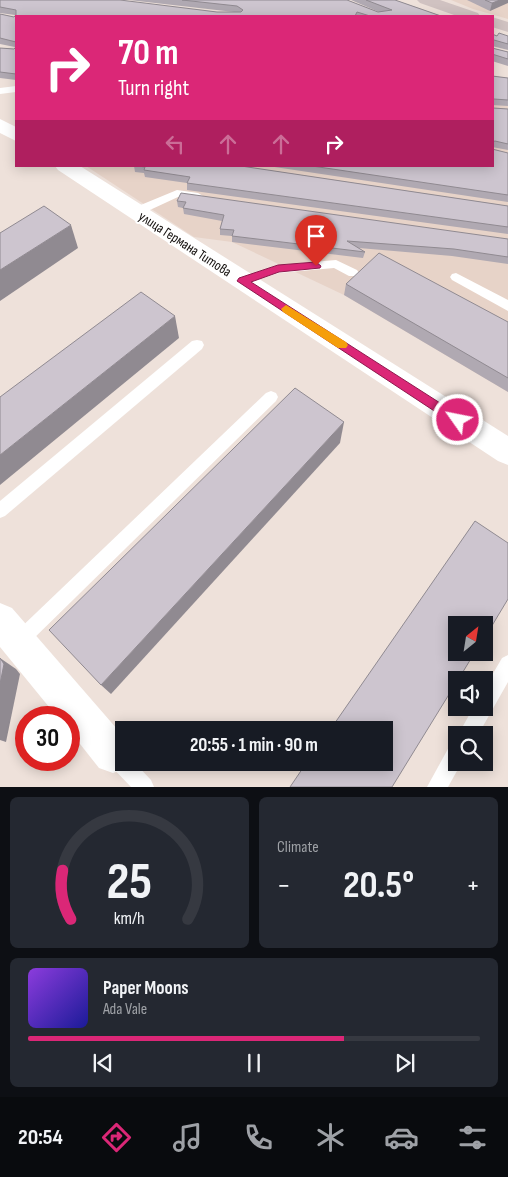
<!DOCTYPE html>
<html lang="en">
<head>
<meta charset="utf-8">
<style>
	:root { --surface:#171b24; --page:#242831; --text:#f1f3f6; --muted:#9ea1a6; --line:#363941; --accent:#db2777 }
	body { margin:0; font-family:"Sofia Sans Condensed",sans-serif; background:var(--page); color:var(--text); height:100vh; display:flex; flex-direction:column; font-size:19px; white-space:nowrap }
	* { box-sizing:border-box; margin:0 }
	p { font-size:16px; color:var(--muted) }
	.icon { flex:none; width:28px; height:28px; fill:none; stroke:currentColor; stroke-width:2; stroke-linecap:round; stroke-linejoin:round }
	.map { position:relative; height:787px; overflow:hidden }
	.drawer { display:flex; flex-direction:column; gap:10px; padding:10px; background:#0d0f14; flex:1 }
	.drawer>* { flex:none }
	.hud { position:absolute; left:15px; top:15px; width:479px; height:152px; border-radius:0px; box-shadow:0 2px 12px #0003; background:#db2777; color:#fff; overflow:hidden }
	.needle { width:32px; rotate:30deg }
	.tools { position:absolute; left:448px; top:616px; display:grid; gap:10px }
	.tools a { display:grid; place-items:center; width:45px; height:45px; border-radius:0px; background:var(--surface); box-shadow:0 2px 12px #0003; font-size:25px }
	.speed { position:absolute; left:15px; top:706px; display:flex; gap:10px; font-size:25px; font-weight:700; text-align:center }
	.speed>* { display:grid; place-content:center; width:65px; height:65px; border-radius:50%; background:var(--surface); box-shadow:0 2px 12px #0003; line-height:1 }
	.speed .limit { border:8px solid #d22; background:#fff; color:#111 }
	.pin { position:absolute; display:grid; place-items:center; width:42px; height:42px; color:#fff; margin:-51px -21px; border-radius:50% 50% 50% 0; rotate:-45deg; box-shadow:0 0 5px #0007 }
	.pin .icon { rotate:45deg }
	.me { position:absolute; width:55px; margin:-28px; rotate:303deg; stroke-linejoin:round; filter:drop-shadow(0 0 4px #0008) }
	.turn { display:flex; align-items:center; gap:18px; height:105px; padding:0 20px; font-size:22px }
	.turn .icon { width:65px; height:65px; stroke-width:2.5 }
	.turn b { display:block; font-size:35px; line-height:42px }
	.lanes { display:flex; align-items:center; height:48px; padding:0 20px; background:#0003; justify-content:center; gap:25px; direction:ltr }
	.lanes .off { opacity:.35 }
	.big { font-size:38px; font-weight:700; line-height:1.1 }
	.drawer .widget { flex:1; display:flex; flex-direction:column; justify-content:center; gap:8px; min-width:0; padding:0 18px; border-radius:8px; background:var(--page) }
	.drawer .dial { align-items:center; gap:0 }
	.dial svg { height:130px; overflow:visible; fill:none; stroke:var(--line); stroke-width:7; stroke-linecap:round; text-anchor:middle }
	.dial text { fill:var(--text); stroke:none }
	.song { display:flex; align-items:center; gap:15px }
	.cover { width:60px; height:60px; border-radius:8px; background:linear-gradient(135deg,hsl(270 70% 55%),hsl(240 70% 35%)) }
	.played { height:5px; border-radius:2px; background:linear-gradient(90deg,var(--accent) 70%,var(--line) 70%) }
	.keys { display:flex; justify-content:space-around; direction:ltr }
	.heat { display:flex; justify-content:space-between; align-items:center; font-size:28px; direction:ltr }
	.drawer .tiles { flex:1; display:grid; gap:10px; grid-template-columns:1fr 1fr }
	.widget:last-child { grid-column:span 2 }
	.trip { position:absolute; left:115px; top:721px; width:278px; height:50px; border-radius:0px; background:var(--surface); box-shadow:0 2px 12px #0003; font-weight:700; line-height:50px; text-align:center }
	.tab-bar { display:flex; height:80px; justify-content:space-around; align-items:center; background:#090b0e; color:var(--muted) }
	.tab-bar .icon { width:35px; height:35px }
	.tab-bar .active { color:var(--accent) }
	.tab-bar b { font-size:22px; color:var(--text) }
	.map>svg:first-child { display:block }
	.built { fill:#e7d3c8 }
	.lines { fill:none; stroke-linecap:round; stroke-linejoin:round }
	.service { fill:#fff; fill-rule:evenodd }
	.minor { fill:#fff; fill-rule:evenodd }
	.secondary { fill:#d0c2c1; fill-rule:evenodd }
	.wall { fill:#b0a9b2; fill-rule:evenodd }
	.shaded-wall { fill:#908a91 }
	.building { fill:#cdc5cf; stroke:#908a91 }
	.route { fill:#db2777; stroke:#8e194d }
	.slow { fill:#f59e0b }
	.labels { text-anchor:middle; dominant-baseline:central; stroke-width:4; stroke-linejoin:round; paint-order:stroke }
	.street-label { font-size:14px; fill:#120e0c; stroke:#fff }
</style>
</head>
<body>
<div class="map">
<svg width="508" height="787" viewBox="0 0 508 787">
	<rect width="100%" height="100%" fill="#eee1da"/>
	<g class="built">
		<path d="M451,0H508V19L473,9Z"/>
		<path d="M493,80L508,85V392L344,295L232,242L194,237L86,166H492Z"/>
	</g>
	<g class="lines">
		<g class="service">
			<path d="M16,86V92L0,94V88Z"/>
			<path d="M177,190L198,193L203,196L198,199L178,197L139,215L135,216L130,212L131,209Z"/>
			<path d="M336,260L357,270L359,273L357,276H349L334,268L279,273L242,285L236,281L238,278L278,265Z"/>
			<path d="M456,273L508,300V311L452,280L450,277L452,274Z"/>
			<path d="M197,340L202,341L204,345L202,349L5,516L0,518V501L192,341Z"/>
			<path d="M271,391L276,393L278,397L276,401L25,647L19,650L13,647L10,641L13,635L266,393Z"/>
			<path d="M508,655V682L478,735H458L473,708H484V689L502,658Z"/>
			<path d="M456,744V762H462L448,787H427L449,747Z"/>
			<path d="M115,746L124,751V762H134L151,780L154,787H131L108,763L105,756L108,749Z"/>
		</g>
		<g class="minor">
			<path d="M0,119L16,127V141L0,133Z"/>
			<path d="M55,166H80L508,436V465L498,461L58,170Z"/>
			<path d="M0,603L12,608L124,737V762H129L127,768L113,773L99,768L69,730V718H58L0,647Z"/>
		</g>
		<g class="secondary">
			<path d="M417,0H440L478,13L480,16H457L420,3Z"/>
			<path d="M492,17L508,22V32L492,27Z"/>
		</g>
	</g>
	<g class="wall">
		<path d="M0,0L217,12H234L129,0H347L378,12H379L351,0H395L441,16H16V80L0,78V48L14,49L15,47L0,44ZM0,13L15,15L14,17L0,14Z"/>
		<path d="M467,0H508L490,11Z"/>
		<path d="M492,34L497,36H508V50L492,46Z"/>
		<path d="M492,48L508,52V66L492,61Z"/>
		<path d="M492,76L508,78V106L492,105Z"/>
		<path d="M493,108L508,109V150L492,147Z"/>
		<path d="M508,153V202L268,166H492Z"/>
		<path d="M134,166H241L508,206V234L187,190V183L145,177L144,173L135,172Z"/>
		<path d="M177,201L508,239V264L452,256L359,248L365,252L363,258L232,242V236L220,235V229L222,221L184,214L183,208L178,207Z"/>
		<path d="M346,284L508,322V392L344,295Z"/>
	</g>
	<g class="shaded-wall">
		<path d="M500,0H508V3L490,11L492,3Z"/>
		<path d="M71,225L78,248L0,301V270Z"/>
		<path d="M175,316L179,338L0,485V455Z"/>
		<path d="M344,422L340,443L111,694L101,685Z"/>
		<path d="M0,658L16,669L20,674L6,742L0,740Z"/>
	</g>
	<g class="building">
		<path d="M0,0H120L217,12H241L243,10L237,6L182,0H347L378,12L392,10L366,0H395L441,16H370L357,12L355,16H16V74L0,72V48L14,49L16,47V42L0,38V14L14,17L16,15V10L0,7Z"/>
		<path d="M485,0H500L492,3Z"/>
		<path d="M499,33L508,36V44L494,40L492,41V34L497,36Z"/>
		<path d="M492,48L508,52V59L492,54Z"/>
		<path d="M492,76L508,78V100L494,99L492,100Z"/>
		<path d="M492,105L493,108L508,109V144L495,141L492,142Z"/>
		<path d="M492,149L508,153V195L312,166H492Z"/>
		<path d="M138,166H241L508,206V227L187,183L190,177L144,170L145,167Z"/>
		<path d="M181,193L508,239V257L454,249L347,241L365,252L232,236L234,230L220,229L224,215L183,208L186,202L177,201Z"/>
		<path d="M44,206L71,225L0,270V233Z"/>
		<path d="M379,253L508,322V378L346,284Z"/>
		<path d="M141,292L175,316L0,455V397Z"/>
		<path d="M295,388L344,422L101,685L49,630Z"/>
		<path d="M475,521L508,543V599L484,639V625H456V652H475L458,680H456V683L392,787H290L307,762H384V730H330Z"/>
		<path d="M0,658L4,664L0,684Z"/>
	</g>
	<path class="route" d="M316,262L321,266L320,268L279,272L251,282L462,417L464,420L462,424H454L237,281L239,278L278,265Z"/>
	<path class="slow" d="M286,305L346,342L348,345L346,348H338L283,312L281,309Z"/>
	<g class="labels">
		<g class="street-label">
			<text transform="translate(185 244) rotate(33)">улица Германа Титова</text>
		</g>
	</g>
</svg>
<div class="tools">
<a><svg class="needle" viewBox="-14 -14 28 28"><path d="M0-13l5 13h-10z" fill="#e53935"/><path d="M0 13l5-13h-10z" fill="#9ea1a6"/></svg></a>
<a><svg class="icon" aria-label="sound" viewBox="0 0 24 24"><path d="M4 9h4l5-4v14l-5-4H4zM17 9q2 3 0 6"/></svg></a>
<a><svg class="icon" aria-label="search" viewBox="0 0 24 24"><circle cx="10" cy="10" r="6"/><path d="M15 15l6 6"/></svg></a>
</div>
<div class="speed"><div class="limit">30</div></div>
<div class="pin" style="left:316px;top:266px;background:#d93025"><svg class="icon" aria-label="arrive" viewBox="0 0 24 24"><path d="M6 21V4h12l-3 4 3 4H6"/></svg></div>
<svg class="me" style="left:458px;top:420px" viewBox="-20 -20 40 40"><circle r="17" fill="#db2777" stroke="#fff" stroke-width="3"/><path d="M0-11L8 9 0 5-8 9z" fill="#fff"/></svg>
<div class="trip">20:55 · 1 min · 90 m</div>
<div class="hud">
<div class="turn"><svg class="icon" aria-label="right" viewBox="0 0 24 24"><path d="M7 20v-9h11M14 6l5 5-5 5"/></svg><div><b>70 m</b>Turn right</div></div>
<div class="lanes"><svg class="icon off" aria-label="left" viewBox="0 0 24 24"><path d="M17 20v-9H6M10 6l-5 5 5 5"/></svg><svg class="icon off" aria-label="ahead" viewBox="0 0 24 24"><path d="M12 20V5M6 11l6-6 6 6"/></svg><svg class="icon off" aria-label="ahead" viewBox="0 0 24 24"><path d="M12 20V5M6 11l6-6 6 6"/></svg><svg class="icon" aria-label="right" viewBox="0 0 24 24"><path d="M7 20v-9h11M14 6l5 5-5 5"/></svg></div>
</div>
</div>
<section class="drawer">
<div class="tiles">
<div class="widget dial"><svg viewBox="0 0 100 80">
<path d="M14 69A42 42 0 1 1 86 69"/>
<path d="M14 69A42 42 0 0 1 9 39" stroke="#db2777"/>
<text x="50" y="56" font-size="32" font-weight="700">25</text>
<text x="50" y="72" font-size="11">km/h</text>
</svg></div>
<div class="widget"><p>Climate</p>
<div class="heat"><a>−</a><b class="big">20.5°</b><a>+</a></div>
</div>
<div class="widget">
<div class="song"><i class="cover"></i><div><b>Paper Moons</b><p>Ada Vale</p></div></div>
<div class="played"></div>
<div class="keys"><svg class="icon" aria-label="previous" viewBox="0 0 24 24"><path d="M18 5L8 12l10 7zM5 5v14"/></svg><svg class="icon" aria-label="pause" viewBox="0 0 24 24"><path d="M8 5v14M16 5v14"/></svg><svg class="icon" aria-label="next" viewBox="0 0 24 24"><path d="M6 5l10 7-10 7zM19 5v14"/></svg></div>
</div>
</div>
</section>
<nav class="tab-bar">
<b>20:54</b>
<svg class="icon active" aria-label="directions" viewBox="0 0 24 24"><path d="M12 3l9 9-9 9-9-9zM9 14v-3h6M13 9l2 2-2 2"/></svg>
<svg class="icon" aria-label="music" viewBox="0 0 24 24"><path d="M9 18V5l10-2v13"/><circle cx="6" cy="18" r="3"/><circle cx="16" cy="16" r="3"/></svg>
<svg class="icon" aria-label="phone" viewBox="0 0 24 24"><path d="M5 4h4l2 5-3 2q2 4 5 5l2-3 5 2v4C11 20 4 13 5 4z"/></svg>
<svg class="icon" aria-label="climate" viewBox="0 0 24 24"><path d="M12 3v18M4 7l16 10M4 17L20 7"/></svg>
<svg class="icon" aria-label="car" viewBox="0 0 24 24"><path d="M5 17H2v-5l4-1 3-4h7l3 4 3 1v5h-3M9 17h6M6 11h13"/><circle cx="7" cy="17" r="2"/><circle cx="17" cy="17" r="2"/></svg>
<svg class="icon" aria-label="filters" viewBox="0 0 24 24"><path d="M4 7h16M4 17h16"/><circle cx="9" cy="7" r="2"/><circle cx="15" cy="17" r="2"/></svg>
</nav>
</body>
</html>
